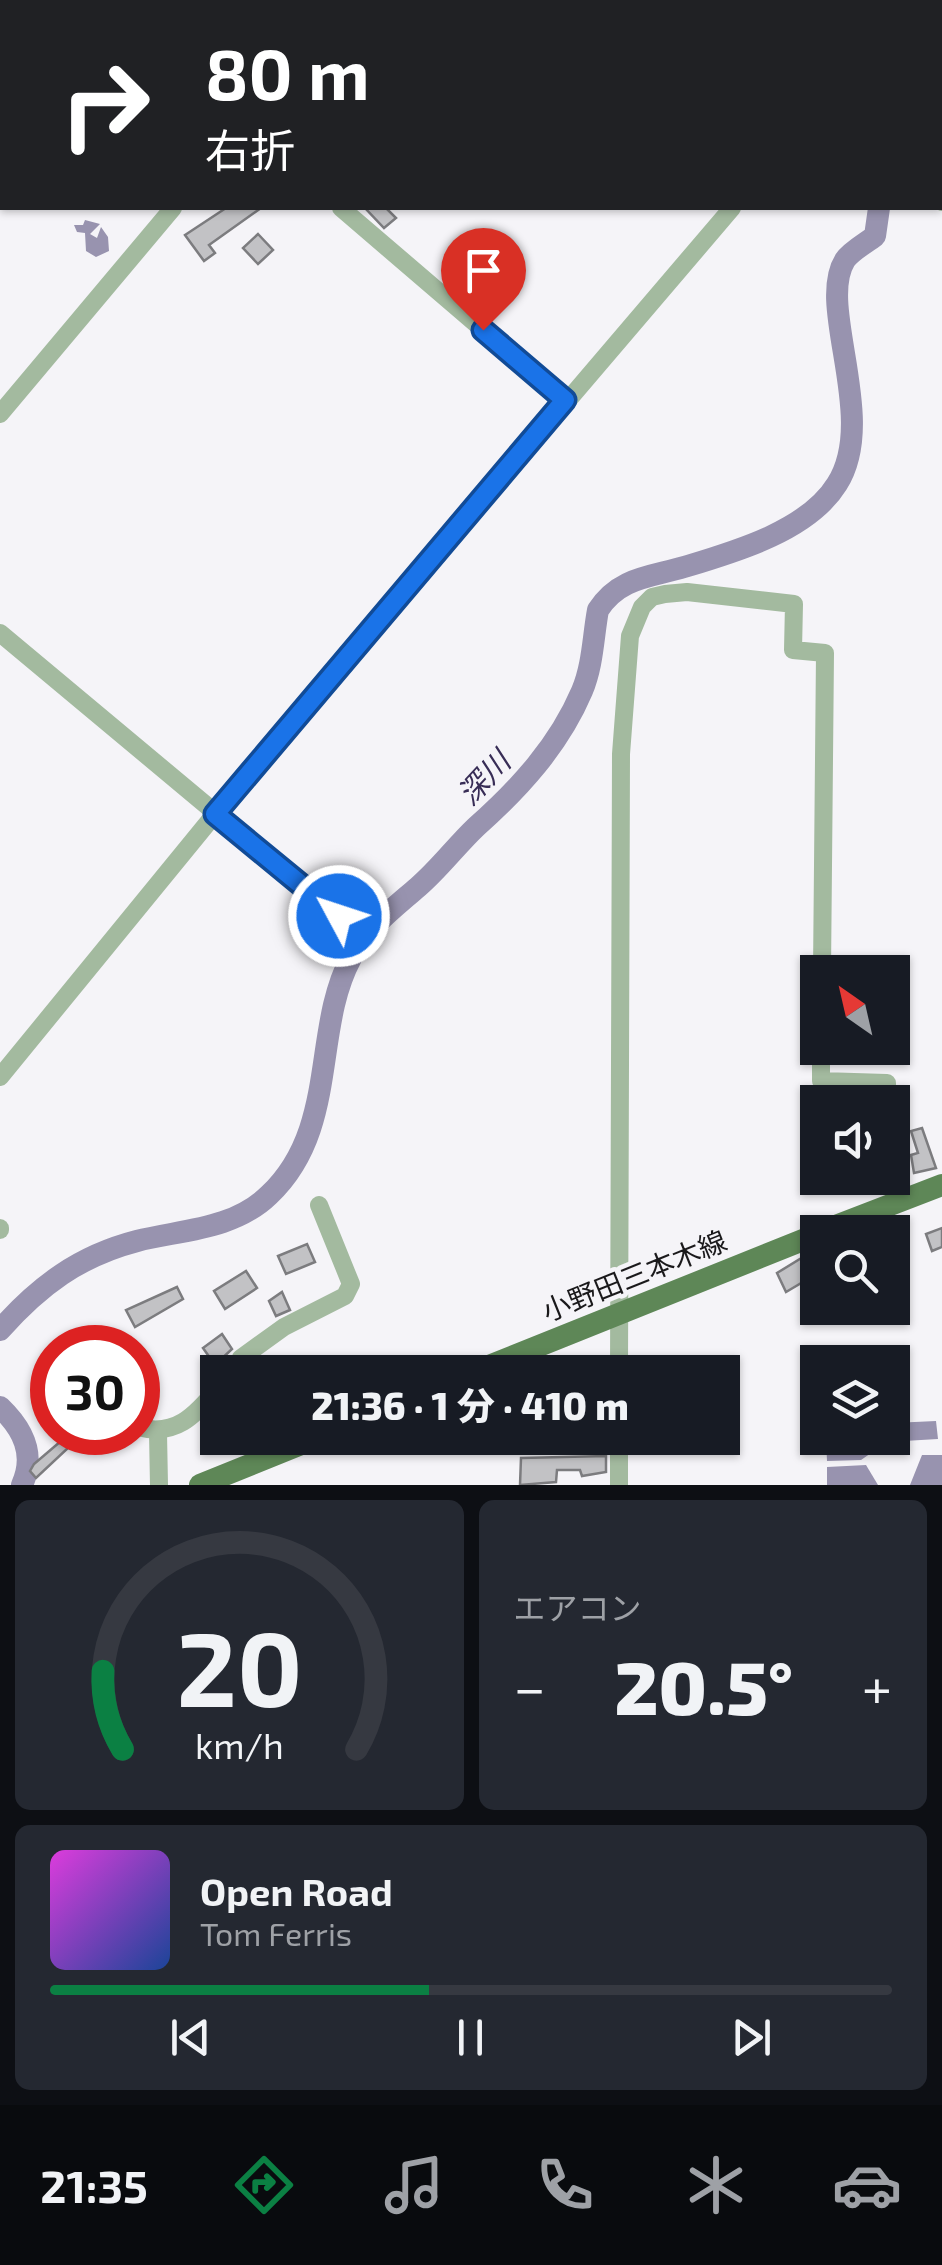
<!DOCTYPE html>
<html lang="ja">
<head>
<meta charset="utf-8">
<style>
	:root { --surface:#171b24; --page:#242831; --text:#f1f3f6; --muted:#9ea1a6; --line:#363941; --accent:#0b8043 }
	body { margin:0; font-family:"Exo 2","Noto Sans JP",sans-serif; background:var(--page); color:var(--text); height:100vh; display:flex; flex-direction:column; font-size:38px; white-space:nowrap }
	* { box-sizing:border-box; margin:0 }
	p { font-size:32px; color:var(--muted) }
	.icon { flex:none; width:55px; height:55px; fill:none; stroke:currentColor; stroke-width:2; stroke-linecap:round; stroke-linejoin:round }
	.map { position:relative; height:1485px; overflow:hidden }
	.drawer { display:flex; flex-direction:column; gap:15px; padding:15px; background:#0d0f14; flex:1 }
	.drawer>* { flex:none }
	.top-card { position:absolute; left:0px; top:0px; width:942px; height:210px; box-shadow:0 2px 8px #0004; background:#202124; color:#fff; overflow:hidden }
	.needle { width:65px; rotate:326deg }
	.tools { position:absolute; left:800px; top:955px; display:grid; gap:20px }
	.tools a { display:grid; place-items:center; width:110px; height:110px; border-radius:0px; background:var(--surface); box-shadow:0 2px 8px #0004; font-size:50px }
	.speed { position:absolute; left:30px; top:1325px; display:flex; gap:20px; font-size:50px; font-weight:700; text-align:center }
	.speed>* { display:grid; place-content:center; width:130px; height:130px; border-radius:50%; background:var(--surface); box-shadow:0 2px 8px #0004; line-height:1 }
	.speed .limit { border:15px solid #d22; background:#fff; color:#111 }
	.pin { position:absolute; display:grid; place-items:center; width:85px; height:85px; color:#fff; margin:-102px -42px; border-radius:50% 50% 50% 0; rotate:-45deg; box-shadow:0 0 10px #0007 }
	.pin .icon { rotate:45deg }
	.me { position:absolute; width:110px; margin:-55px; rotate:310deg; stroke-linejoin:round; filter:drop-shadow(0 0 8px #0008) }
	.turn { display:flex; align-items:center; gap:35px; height:210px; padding:0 40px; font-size:45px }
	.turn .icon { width:130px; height:130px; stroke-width:2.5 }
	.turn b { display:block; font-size:70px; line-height:85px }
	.big { font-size:75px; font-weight:800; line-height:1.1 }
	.drawer .tile { flex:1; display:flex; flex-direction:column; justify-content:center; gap:15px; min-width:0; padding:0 35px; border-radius:15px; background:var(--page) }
	.drawer .dial { align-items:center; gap:0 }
	.dial svg { height:260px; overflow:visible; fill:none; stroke:var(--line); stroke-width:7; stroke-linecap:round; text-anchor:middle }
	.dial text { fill:var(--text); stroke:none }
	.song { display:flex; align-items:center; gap:30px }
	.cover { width:120px; height:120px; border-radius:15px; background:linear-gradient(135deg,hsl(300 70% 55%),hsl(220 70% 35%)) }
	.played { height:10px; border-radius:5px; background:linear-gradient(90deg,var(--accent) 45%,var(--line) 45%) }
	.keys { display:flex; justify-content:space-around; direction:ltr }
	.heat { display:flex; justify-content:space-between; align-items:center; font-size:55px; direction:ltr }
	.drawer .tiles { flex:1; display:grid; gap:15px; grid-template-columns:1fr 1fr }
	.tile:last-child { grid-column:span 2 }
	.trip { position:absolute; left:200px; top:1355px; width:540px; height:100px; border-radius:0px; background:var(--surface); box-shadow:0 2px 8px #0004; font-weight:800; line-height:100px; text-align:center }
	.menu { display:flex; height:160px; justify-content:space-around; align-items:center; background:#090b0e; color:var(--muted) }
	.menu .icon { width:70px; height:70px }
	.menu .on { color:var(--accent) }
	.menu b { font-size:45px; color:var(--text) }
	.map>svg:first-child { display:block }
	.water { fill:#9893af }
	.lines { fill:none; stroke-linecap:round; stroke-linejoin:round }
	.river { stroke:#9893af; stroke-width:22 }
	.building { fill:#c2c2c5; stroke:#7c7c7f; stroke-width:2.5 }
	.minor { stroke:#a3ba9f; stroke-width:18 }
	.major { stroke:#5e8757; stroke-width:22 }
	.route-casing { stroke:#114b97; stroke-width:25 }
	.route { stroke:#1a73e8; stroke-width:18 }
	.labels { text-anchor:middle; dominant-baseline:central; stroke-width:9; stroke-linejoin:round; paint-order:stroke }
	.street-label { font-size:28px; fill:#1a191b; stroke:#f5f4f8 }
	.water-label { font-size:30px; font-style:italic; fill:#382d56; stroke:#f5f4f8 }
</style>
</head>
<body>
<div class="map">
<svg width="942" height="1485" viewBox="0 0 942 1485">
	<rect width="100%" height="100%" fill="#f5f4f8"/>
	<g class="water">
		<path d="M85,220L100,224L90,234L97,238L101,227L108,237L109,251L96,257L86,251L85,233L77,232L74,225H83Z"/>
		<path d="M936,1421L938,1439L887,1442L861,1460L827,1461L826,1438H892L893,1423Z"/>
		<path d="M922,1455H942V1485H910Z"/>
		<path d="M866,1465L878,1485H827V1467Z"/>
	</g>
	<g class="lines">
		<g class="river">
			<path d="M795,0L796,2"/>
			<path d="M0,1330C39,1286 79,1256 137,1241C180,1230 233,1230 269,1195C339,1129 312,1030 351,958C367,928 394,908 418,887C439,869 456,846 476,827C520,788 559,745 582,691C593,665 593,637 598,610C619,577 651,577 684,567C734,552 808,531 837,484C879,418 816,306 845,260C851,251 866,243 875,236L879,208"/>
			<path d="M0,1407C23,1429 36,1454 22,1485"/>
		</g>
	</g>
	<g class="building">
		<path d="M226,208H261L209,245L215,253L204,261L185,235Z"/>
		<path d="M365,208H386L396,218L384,228Z"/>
		<path d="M258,234L273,250L258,264L243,248Z"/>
		<path d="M922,1128L936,1168L914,1173L911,1155L918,1153L911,1131Z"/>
		<path d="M942,1228V1247L932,1251L926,1234Z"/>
		<path d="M307,1244L315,1262L286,1274L278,1256Z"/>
		<path d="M808,1254L818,1273L786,1292L777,1273Z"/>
		<path d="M246,1271L257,1288L225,1309L214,1291Z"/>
		<path d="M177,1287L183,1299L135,1327L126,1310Z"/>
		<path d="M282,1292L290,1310L276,1316L269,1301Z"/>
		<path d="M222,1334L232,1349L215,1365L203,1348Z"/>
		<path d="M61,1441L68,1448L36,1478L30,1471L34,1464Z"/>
		<path d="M606,1456V1472L582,1476L580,1470H557L556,1482L520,1485L521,1458Z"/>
	</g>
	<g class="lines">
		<g class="minor">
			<path d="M236,0L238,2"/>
			<path d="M756,0L757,2"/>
			<path d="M839,0L840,2"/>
			<path d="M357,2L359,0"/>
			<path d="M940,56L942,55"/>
			<path d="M940,198L942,202"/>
			<path d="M341,208L565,400"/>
			<path d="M0,414L173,208"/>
			<path d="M0,633L339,916"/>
			<path d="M821,1048V1081L887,1083V1102"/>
			<path d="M0,1077L215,814L732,208"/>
			<path d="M891,1178L897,1203"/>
			<path d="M0,1228V1230"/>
			<path d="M244,1372L241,1358L284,1327L345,1296L351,1284L319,1205"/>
			<path d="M619,1372L621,754L630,636L642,607L652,597L665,594L687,592L794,604L793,650L825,653L822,972"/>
			<path d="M138,1427C175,1437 195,1416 218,1388"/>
			<path d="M158,1433L159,1485"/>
			<path d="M619,1438V1485"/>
		</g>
		<g class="major">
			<path d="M820,1232L942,1185"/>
			<path d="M474,1372L818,1234"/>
			<path d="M200,1485L316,1438"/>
		</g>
	</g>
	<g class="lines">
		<g class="route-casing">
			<path id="route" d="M339,916L215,814L565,400L483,330"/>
		</g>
		<use href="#route" class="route"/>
	</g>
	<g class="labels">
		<g class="street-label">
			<text transform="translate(634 1275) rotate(-22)">小野田三本木線</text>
		</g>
		<g class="water-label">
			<text transform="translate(483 777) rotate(-47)">深川</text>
		</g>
	</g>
</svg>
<div class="tools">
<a><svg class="needle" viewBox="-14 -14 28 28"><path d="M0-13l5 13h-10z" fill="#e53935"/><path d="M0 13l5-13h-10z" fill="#9ea1a6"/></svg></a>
<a><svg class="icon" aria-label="sound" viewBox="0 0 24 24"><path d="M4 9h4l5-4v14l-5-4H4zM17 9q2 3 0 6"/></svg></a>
<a><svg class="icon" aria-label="search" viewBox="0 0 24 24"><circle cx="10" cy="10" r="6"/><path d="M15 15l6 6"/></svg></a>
<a><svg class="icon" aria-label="layers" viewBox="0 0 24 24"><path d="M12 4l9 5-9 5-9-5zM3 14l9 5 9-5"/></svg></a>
</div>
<div class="speed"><div class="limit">30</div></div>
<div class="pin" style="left:483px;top:330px;background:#d93025"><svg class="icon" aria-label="arrive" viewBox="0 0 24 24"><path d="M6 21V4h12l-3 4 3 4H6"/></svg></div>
<svg class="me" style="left:339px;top:916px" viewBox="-20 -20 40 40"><circle r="17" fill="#1a73e8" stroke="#fff" stroke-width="3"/><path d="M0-11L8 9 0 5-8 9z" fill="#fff"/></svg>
<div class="trip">21:36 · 1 分 · 410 m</div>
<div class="top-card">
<div class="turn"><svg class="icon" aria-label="right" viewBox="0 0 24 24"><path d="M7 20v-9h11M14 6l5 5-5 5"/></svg><div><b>80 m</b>右折</div></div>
</div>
</div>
<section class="drawer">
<div class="tiles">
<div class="tile dial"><svg viewBox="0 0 100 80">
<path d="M14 69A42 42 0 1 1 86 69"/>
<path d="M14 69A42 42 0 0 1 8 45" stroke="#0b8043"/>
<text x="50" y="56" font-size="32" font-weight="700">20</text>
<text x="50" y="72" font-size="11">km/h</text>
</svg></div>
<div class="tile"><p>エアコン</p>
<div class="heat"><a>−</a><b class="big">20.5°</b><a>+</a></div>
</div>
<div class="tile">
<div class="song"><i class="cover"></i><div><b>Open Road</b><p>Tom Ferris</p></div></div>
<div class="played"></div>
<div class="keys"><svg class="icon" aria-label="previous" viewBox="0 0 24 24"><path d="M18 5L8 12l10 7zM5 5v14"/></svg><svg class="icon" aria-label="pause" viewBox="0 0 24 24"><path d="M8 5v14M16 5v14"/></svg><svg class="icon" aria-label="next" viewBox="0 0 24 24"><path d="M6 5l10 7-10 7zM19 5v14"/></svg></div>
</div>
</div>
</section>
<nav class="menu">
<b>21:35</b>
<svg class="icon on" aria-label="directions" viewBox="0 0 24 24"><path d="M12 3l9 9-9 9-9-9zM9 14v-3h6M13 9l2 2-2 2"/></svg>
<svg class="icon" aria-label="music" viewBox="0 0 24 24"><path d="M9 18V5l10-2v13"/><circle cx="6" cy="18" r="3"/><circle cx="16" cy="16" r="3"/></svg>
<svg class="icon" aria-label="phone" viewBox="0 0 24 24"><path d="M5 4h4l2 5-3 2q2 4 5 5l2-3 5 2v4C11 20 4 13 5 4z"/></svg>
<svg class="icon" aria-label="climate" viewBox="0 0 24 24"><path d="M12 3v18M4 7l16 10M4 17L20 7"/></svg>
<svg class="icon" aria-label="car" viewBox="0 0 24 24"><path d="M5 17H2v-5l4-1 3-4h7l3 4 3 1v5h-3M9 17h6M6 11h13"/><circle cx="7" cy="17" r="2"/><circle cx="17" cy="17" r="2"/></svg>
</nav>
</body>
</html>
